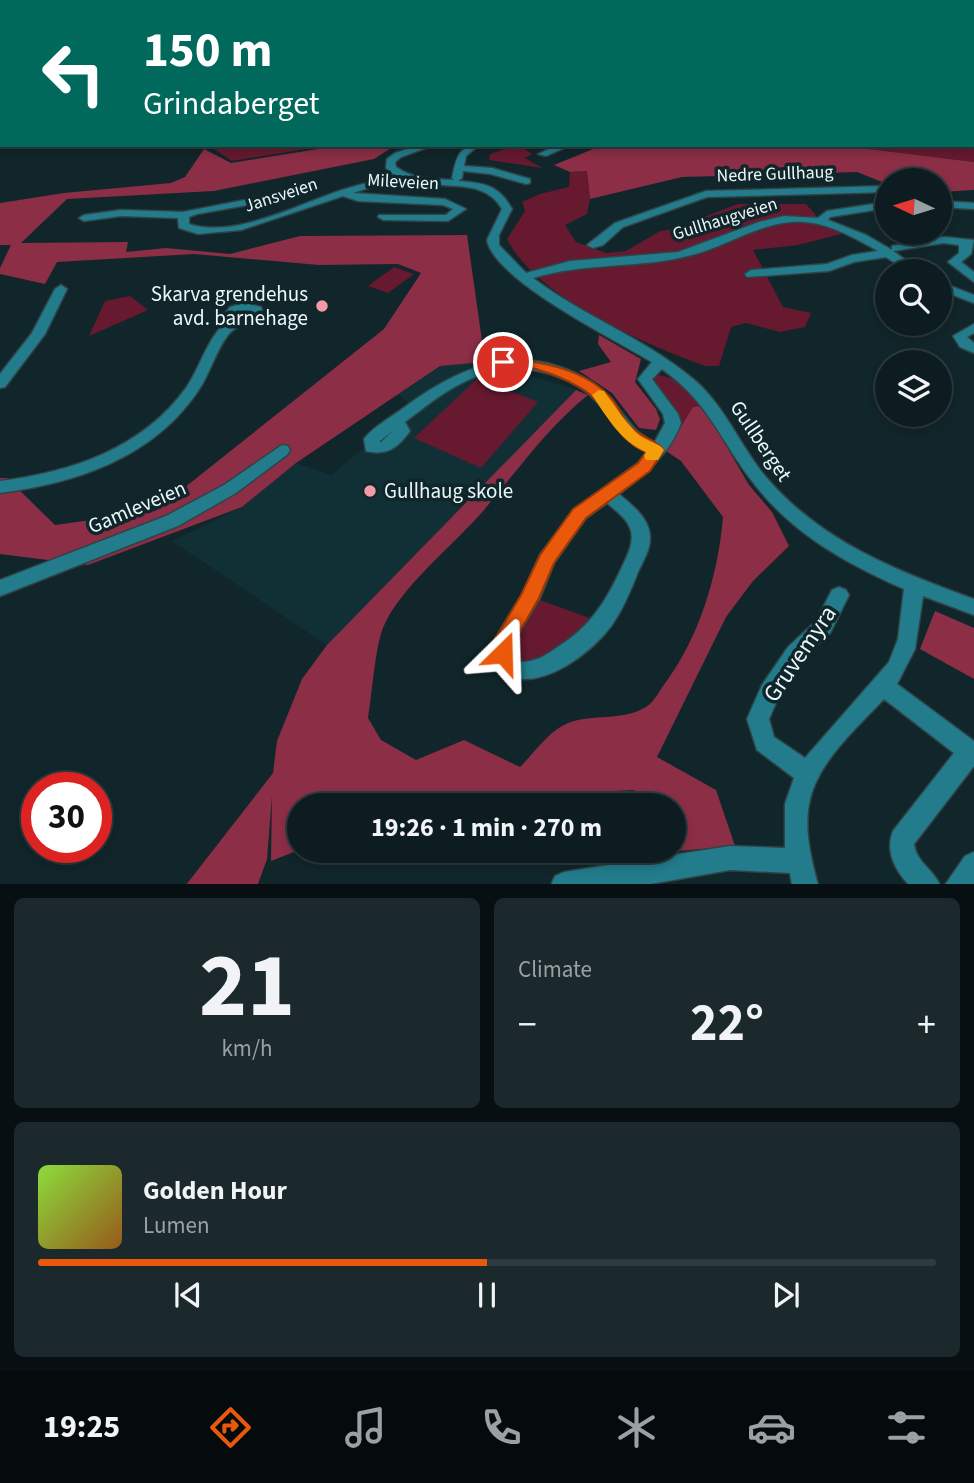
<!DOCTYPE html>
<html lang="en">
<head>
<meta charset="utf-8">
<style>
	:root { --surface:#0d1c20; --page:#1b292d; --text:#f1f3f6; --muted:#9aa1a5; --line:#2d3a3e; --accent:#ea580c }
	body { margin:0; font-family:"Source Sans 3",sans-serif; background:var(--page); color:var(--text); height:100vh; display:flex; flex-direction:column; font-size:26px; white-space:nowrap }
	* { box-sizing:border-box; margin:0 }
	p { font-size:23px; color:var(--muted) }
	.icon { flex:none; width:38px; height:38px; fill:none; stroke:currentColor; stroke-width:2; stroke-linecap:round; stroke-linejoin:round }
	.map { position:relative; height:884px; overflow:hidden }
	.details { display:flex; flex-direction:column; gap:14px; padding:14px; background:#070f12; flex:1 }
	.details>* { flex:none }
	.banner { position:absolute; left:0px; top:0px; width:975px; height:147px; box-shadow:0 4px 10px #0003,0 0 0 2px var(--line); background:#00695c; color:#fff; overflow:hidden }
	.needle { width:46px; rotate:274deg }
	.tools { position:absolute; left:875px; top:168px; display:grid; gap:14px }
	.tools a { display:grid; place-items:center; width:77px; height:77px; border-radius:50%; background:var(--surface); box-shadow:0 4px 10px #0003,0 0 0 2px var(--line); font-size:35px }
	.speed { position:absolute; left:21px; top:772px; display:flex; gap:14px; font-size:35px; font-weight:700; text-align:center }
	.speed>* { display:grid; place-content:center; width:91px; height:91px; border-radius:50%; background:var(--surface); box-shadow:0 4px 10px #0003,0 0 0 2px var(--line); line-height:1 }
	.speed .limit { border:10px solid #d22; background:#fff; color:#111 }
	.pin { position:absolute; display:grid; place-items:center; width:60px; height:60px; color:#fff; margin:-30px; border:4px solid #fff; border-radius:50%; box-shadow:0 2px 7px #0007 }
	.me { position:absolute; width:77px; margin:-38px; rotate:22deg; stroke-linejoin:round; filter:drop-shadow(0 0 5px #0008) }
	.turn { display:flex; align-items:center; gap:24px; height:147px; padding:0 28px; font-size:32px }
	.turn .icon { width:91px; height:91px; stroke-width:2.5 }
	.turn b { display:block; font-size:49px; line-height:60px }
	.big { font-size:52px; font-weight:700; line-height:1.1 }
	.details .tile { flex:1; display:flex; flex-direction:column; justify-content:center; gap:10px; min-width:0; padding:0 24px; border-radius:10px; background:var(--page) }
	.details .dial { align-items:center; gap:0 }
	.dial b { font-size:91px; line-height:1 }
	.song { display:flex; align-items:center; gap:21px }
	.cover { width:84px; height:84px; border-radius:10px; background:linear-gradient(135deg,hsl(90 70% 55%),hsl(30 70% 35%)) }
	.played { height:7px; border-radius:4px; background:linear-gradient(90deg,var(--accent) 50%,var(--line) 50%) }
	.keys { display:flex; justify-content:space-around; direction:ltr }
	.heat { display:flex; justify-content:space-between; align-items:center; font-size:38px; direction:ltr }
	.details .tiles { flex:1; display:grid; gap:14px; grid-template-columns:1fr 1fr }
	.tile:last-child { grid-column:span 2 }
	.trip { position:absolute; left:287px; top:793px; width:399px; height:70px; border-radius:35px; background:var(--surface); box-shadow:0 4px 10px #0003,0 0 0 2px var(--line); font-weight:700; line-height:70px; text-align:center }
	.dock { display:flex; height:112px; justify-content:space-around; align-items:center; background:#050b0d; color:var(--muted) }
	.dock .icon { width:49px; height:49px }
	.dock .current { color:var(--accent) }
	.dock b { font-size:32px; color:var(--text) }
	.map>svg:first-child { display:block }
	.built { fill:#113036 }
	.green { fill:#66192f }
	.forest { fill:#8b2e46 }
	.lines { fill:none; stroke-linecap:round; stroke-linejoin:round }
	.minor-casing { stroke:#304347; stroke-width:3 }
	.major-casing { stroke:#304347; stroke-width:3 }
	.minor { fill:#227c8c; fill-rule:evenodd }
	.major { fill:#39d3ee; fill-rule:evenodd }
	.wall { fill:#2d3f43 }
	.building { fill:#34494e; stroke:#243337; stroke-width:2 }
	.route { fill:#ea580c; stroke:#983908; stroke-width:2 }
	.slow { fill:#f59e0b }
	.poi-dot { fill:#f39aaa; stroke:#11262a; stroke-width:2.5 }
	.labels { text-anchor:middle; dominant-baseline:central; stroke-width:7; stroke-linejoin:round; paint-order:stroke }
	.far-street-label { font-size:18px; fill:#ebf8fa; stroke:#11262a }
	.poi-label { font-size:21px; fill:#ebf8fa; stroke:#11262a; text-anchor:end }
	.street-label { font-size:21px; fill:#ebf8fa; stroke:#11262a }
	.near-street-label { font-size:24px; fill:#ebf8fa; stroke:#11262a }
</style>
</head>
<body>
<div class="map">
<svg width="974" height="885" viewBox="0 0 974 885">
	<rect width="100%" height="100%" fill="#11262a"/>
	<path class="built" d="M485,362L576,390L327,645L172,541L242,507L296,463L331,475L413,407L398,394L440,366Z"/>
	<g class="green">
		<path d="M234,145H331L232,161L214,149Z"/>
		<path d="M518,145H531L523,148L532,154L525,158L542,168L489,160L490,154Z"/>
		<path d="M836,145H974V162Z"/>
		<path d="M587,171L590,199L587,214L565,225L576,242L606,253L626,251L660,231L710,224L701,218L738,204H806L815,214L819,226L845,233L798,245L753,250L783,307L811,313L805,327L780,332L746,323L731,327L719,366H705C645,344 537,298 507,239L525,211L522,202L540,194L569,187L570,172Z"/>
		<path d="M394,267L414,274L388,293L368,286Z"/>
		<path d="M130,296L148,310L89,336L105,301Z"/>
		<path d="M654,375C677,375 688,390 703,406L693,408L682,425L651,379Z"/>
		<path d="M478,378L538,402L481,468L414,438Z"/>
		<path d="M537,599L598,621L585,634L523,667L508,648Z"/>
	</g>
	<g class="forest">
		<path d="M343,145H402L391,148L374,159L214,191L67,199L21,243L128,242L126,252L166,248L230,254L300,236L467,235L485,362L440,366L296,463L242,507L88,565L0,554V478H7L55,525L155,511L384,329L421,273L398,264L319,265L194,254L57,262L45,284L0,274V268L11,245H0V203L64,193L171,183L185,177L204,149L231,163Z"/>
		<path d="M603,145H836L974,162V190L940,192V180H887V184L857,172L682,177L590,199L587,171L570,172L554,165Z"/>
		<path d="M599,335L641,359L635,382L656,409L660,419L656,430L639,428L612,393L579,371L611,362L598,344Z"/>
		<path d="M576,390L588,395C547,428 518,470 484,510C455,544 399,588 383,628C375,648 372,695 368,718L381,740L416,760L464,740L520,767C533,754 547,734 562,726C589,711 625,724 650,704C655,699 659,692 663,686C699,639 718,576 723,517L681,461L666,451L693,407L703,406L749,485L772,512L789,546L753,581L726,617L657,757L716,790L735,846L656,853L655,851L674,850V805H639L634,790L437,800L423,805H299V850L271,861L272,796L267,859L258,884L186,885L273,773L277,741L302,679L327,645Z"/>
		<path d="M935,611L974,628V679L920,649Z"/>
	</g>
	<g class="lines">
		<g class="minor-casing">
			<g id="minor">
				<path d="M425,0H435L422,2Z"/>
				<path d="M591,0H597L589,2Z"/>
				<path d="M723,0H729L730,2H724Z"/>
				<rect x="846" y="0" width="6" height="2"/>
				<path d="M890,0H897L894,2Z"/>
				<rect x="973" y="43" width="1" height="4"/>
				<rect x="0" y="106" width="2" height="4"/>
				<path d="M420,145H434L401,157L395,162L396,167C413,179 433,179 454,180L452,178C456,160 458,145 479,145L466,156L464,166L492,168L530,179V183L526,184L491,174L463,171L462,178L458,181C484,183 499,185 512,209L499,235V245L526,273L570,261L678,252L759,222L784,216L818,218L827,211L887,202V208L830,217L828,220L866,235L892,250V246L944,237L974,240L971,254L961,262L974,272V282L948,262L959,253V245L944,243L893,251L921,271H907L886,257L854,262L829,271L747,277L745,274L751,270L827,264L852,255L878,251C855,238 831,224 804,222C767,220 736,241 702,252C648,270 589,261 533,278C583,316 644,338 692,378C724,404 739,444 765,476C820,541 896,571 974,599V615L923,596L915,649L897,684L974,741V766L914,844C916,862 933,869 940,885H909C895,870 885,851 893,831L954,753L884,699C857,728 816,763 809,804C804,831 811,858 818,885H792L790,873L730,870L645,885H551L555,876L564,872L730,846L785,848V804L794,778L757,750L747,719L762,685L788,647L816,621L832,590L839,587L846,590L849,595L830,633L802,659L778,698L769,719L774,737L805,758L889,662L898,639L904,589C845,563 791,533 752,481C718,437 710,404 662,369L652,379L678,414L681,423C670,454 644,475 619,494C632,505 649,518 650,536C651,549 643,561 638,572C631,590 623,609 612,625C591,653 544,690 507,676L493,653V642L522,595L540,555L574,510L638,463L647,452C622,442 613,417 594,399C582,386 564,378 547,373C488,358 450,387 405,422L410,431C398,448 387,456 366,451L364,439C373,427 390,418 402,409C462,364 524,339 593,383C618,399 627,430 654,443L665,423L663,414L638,379L652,362C616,340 494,280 487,240L502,209C487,182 455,187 428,184C420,184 409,179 401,180C385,182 368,188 353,193L445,199L466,209L448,221L383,220L378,217L379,215H446L453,209L443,205L358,201L343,196L241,230L198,234L179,228L178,218L121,216L84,221L79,218L84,215L121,210L183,212L281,193L286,196L281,199L197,214L189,217V224C234,239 299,204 342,190C360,184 378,181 395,176L386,168L387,159L395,153ZM394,430L380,443V441ZM607,503C616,511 628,519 631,531C634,544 627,556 622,567C606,601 591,626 559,646C547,655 536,662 520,662L513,651V643L540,598L554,563L586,518Z"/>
				<path d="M558,145H571L546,156L538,154Z"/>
				<path d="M887,186V192L707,197L623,227L603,245L593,248L587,245L615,223L706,191Z"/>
				<path d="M940,201L974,203V209L940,207Z"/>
				<path d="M940,282L974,295V303L940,290Z"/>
				<path d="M61,285L67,289L45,334L5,387L0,388V374L32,333L55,289Z"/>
				<path d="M245,303L261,307L263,313C254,324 238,322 228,335C215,352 210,374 198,391C153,458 76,483 0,493V481C71,472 142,449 186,388C201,366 207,338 228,320L224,315L230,307ZM243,311L250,312L239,316L237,315Z"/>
				<path d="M974,324V333L967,337L974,343V353L960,347L953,336Z"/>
				<path d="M282,445L288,446L290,450L288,454L236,493L178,526L0,596V580L166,516L224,485Z"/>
				<path d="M974,852V885H945L965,856Z"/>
			</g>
		</g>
		<g class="major-casing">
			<g id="major">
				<path d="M787,0L798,2H789Z"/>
				<rect x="973" y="86" width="1" height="6"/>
				<path d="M2,122V128L0,129V123Z"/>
			</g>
		</g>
		<use href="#minor" class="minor"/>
		<use href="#major" class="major"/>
	</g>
	<path class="wall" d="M650,0H686L690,2H653Z"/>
	<g class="building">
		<path d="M664,0H686L690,2H667Z"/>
		<path d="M973,93L974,94V120H973Z"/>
	</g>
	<path class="route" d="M503,358C540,361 586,369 612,399C619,407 622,418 630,426C640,437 657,440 664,450L650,471L586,518L554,563L539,598L513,643L510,659L503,662L496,659L493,642L521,595L540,555L573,509L638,463L646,452C612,438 610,405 581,388C569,381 550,373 536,369C524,366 510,368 498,365V359Z"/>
	<path class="slow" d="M599,390L604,391C615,407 626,423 640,436C648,442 658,442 664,450L658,460H646L644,456L646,452C620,441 607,417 592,395Z"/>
	<g class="poi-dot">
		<circle cx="322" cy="306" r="7"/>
		<circle cx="370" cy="491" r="7"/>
	</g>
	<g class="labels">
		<g class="far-street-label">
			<text transform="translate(775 174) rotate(-2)">Nedre Gullhaug</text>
			<text transform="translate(403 182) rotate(3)">Mileveien</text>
			<text transform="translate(281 195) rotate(-18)">Jansveien</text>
			<text transform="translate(725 219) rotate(-17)">Gullhaugveien</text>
		</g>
		<g class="poi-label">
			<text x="308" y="294">Skarva grendehus<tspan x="308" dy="24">avd. barnehage</tspan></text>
			<text x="384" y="491" text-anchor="start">Gullhaug skole</text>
		</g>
		<g class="street-label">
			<text transform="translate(761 441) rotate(56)">Gullberget</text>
			<text transform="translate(137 507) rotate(-23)">Gamleveien</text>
		</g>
		<g class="near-street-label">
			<text transform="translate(800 654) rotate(-56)">Gruvemyra</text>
		</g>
	</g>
</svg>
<div class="tools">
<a><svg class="needle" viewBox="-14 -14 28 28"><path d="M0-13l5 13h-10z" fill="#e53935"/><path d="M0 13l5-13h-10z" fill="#9aa1a5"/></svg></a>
<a><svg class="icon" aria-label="search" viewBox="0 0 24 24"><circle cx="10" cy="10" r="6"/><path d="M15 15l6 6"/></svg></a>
<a><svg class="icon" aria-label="layers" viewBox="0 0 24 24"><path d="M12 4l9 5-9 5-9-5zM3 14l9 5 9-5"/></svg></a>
</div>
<div class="speed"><div class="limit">30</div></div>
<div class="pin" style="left:503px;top:362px;background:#d93025"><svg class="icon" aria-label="arrive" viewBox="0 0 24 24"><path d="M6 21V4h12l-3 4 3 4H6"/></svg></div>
<svg class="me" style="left:503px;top:653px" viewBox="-20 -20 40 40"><path d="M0-17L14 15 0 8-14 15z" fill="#ea580c" stroke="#fff" stroke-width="4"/></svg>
<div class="trip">19:26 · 1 min · 270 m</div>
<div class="banner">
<div class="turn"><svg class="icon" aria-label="left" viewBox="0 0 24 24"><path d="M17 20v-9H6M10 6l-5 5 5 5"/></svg><div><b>150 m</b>Grindaberget</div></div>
</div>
</div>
<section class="details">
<div class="tiles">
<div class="tile dial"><b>21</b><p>km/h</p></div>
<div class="tile"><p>Climate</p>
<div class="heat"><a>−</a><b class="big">22°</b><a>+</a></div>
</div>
<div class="tile">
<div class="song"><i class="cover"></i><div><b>Golden Hour</b><p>Lumen</p></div></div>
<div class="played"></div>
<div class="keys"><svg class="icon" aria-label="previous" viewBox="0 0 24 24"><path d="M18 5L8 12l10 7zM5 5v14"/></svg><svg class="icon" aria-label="pause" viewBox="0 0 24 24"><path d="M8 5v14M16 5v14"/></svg><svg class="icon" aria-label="next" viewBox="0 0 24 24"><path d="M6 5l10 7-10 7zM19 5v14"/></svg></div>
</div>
</div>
</section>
<nav class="dock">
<b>19:25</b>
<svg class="icon current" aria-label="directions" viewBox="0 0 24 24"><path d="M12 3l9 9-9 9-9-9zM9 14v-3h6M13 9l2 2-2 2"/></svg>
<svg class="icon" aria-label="music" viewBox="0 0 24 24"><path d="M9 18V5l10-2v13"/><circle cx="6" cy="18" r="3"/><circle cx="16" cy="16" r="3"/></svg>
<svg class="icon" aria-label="phone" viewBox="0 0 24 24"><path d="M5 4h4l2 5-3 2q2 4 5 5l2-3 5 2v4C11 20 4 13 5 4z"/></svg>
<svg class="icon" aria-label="climate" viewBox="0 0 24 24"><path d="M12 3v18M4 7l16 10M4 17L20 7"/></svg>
<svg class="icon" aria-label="car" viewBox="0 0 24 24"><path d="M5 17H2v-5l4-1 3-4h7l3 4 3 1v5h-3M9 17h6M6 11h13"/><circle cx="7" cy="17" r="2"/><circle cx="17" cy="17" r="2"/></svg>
<svg class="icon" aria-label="filters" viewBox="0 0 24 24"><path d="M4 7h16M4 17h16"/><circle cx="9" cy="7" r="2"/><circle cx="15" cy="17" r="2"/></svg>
</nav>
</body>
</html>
